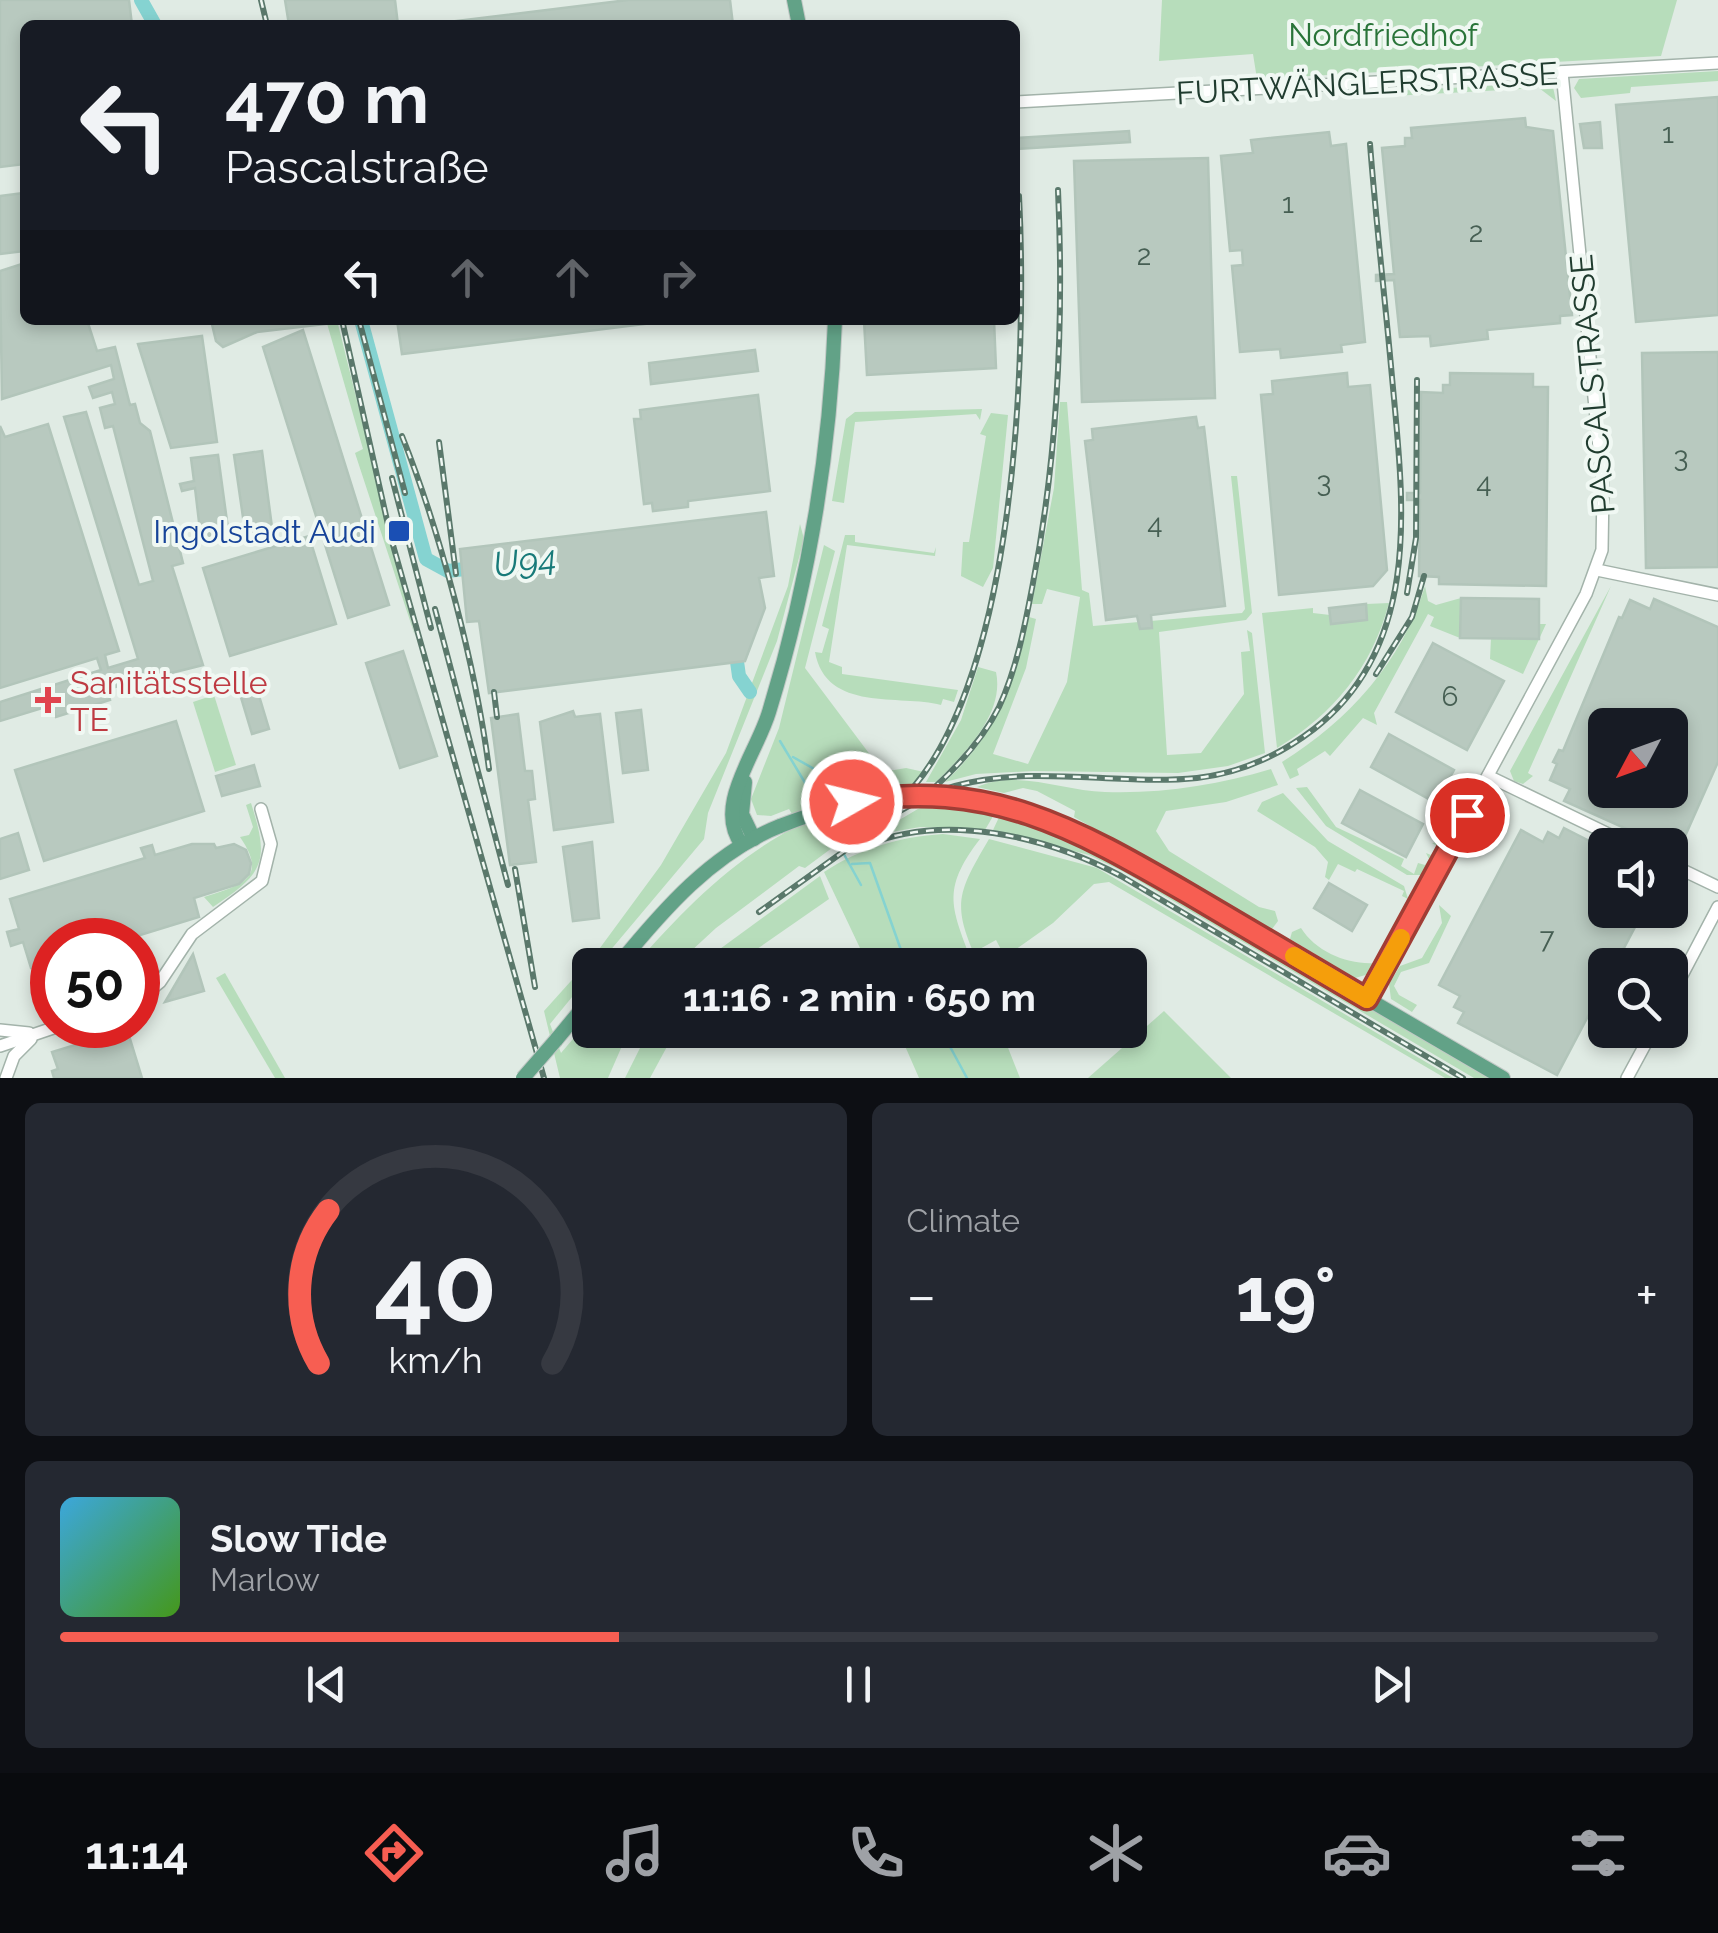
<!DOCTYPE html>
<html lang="en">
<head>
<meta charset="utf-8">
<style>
	:root { --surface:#171b24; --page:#242831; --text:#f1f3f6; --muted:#9ea1a6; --line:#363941; --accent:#f75e52 }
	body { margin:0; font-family:Raleway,sans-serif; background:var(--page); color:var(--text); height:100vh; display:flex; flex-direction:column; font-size:38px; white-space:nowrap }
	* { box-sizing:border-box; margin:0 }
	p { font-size:32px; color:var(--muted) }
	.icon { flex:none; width:55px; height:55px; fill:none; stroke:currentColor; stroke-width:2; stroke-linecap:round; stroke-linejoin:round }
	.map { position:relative; height:1078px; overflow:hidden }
	.panel { display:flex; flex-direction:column; gap:25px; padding:25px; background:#0d0f14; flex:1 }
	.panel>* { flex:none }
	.guide { position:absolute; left:20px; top:20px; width:1000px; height:305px; border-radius:15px; box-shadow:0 5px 15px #0003; background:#171b24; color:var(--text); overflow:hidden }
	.needle { width:65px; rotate:229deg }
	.controls { position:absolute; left:1588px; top:708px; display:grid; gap:20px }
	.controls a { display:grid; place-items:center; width:100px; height:100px; border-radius:15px; background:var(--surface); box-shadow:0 5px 15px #0003; font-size:50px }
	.speed { position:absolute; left:30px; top:918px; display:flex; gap:20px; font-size:50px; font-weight:700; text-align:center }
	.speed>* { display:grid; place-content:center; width:130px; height:130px; border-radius:50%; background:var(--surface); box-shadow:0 5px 15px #0003; line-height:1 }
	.speed .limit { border:15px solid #d22; background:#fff; color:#111 }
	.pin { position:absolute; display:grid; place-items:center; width:85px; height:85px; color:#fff; margin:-42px; border:5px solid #fff; border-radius:50%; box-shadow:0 2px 10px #0007 }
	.me { position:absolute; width:110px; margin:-55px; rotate:82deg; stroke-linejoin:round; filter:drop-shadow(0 0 8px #0008) }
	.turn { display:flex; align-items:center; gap:35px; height:210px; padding:0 40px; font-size:45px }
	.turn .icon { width:130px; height:130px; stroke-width:2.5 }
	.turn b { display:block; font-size:70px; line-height:85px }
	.lanes { display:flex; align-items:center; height:95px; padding:0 40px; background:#0003; justify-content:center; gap:50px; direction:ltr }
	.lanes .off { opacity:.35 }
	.big { font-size:75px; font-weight:700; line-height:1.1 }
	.panel .widget { flex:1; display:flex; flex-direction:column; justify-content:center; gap:15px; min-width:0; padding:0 35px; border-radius:15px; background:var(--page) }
	.panel .dial { align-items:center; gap:0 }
	.dial svg { height:260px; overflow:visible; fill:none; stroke:var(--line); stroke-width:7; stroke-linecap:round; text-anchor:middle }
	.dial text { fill:var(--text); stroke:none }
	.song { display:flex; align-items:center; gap:30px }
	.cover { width:120px; height:120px; border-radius:15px; background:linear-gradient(135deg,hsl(200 70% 55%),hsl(100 70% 35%)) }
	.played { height:10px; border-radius:5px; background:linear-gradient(90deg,var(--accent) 35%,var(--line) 35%) }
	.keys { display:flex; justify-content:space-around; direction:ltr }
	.heat { display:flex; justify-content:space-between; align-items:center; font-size:55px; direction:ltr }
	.panel .tiles { flex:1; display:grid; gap:25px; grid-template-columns:1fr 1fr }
	.widget:last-child { grid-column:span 2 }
	.trip { position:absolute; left:572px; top:948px; width:575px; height:100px; border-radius:15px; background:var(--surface); box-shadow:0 5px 15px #0003; font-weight:700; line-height:100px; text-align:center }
	.menu { display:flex; height:160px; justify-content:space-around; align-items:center; background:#090b0e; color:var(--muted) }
	.menu .icon { width:70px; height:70px }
	.menu .active { color:var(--accent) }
	.menu b { font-size:45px; color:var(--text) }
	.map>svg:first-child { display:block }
	.green { fill:#b7ddbb }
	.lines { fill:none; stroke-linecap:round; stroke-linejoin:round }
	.stream { stroke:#85d3d1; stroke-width:2.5 }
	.river { stroke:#85d3d1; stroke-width:14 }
	.building { fill:#b8c9bf; stroke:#b2c5ba; stroke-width:2.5; fill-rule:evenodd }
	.minor-casing { stroke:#a3b3aa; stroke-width:14 }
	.major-casing { stroke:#c1c8c5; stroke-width:16 }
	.minor { stroke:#fff; stroke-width:11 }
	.major { stroke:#62a287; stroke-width:14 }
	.rail-casing { stroke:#5a786b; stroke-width:6 }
	.rail { stroke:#f0f8f3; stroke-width:2.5; stroke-dasharray:8; stroke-linecap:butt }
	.major-bridge-casing { stroke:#c1c8c5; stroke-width:16; stroke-linecap:butt }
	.major-bridge { stroke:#62a287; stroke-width:14 }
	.route-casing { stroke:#a13d35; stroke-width:25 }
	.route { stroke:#f75e52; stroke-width:18 }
	.slow { stroke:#f59e0b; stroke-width:18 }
	.transit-dot { fill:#1a4fb4; stroke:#f0f8f3; stroke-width:4 }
	.health-dot { fill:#e0444e; stroke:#f0f8f3; stroke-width:4 }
	.labels { text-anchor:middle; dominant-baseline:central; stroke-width:8; stroke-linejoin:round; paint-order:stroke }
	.number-label { font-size:28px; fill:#465f53 }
	.park-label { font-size:32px; fill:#297439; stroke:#f0f8f3 }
	.street-label { font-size:32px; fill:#203c2f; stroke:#f0f8f3 }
	.transit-label { font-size:32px; fill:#164399; stroke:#f0f8f3; text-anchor:end }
	.health-label { font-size:32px; fill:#be3a42; stroke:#f0f8f3; text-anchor:start }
	.water-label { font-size:35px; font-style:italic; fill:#187a79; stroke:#f0f8f3 }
</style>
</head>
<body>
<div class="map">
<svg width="1718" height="1078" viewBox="0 0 1718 1078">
	<rect width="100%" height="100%" fill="#e0ebe4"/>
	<g class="green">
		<path d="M1162,0H1677L1661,56L1257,79L1253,54L1159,61Z"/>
		<path d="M1718,71V81L1631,87L1630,93L1581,98L1574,88L1579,79Z"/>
		<path d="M1545,83L1553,87L1556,101L1539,88L1374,97V92Z"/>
		<path d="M326,320H337L415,636L355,453L363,449Z"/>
		<path d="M1060,402H1067L1082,590L1089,593L1093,626L1242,613L1245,609L1231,476H1237L1252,613L1246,620L1159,632L1167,755L1201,753L1244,694L1241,652L1250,651L1247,630L1252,633L1265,753L1228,766L1178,773L1033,771L976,774L945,782C996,734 1015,685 1029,617L1036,619L1026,668L993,754L1028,764L1067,682L1080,597L1047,589L1042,604H1032L1054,488Z"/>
		<path d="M982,409L980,420L976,414L855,422L844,503L832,501L846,419L855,412Z"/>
		<path d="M991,413L1008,415L993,568L983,587L961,576L963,542H969L986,436L980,434Z"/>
		<path d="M800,524L804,539L777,641L708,813L704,839L598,965H590V975L550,1024L561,1053L590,1019V1030H629L608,1078H560L544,1011L597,952L661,865L726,753L788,586Z"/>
		<path d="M845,535H855V542L934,553L936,547L935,556L847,545L829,662L842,667V674L958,690L954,702L943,699L941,705C900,694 826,713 815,652L822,653L829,629L822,626Z"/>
		<path d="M824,545L835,551L805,668L883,772L906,768L924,772L902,796L805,868L799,866L716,928L676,965H635C683,910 733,859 799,825L789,809L771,816L757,815L751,799L779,728Z"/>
		<path d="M1425,586L1428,601L1436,605L1461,598L1460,638L1430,626L1434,617L1428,614L1374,713L1377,725L1363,718L1330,756L1325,751L1297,769L1299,775L1290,779L1282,762C1349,720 1402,662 1425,586Z"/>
		<path d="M1611,586L1528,773L1533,776L1523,784L1514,781L1510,771Z"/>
		<path d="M1389,603C1372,667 1334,714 1277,748L1262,613L1313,608V613L1330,615L1332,624L1367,620L1366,604Z"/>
		<path d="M1539,624H1546L1523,674L1490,659L1491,638L1538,639Z"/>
		<path d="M978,667L996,672C1005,714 964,754 936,782H926L961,720Z"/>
		<path d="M214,695L236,765L215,772L193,702Z"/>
		<path d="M1271,769L1278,785L1226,802L1166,811L1156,831L1169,851L1259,907L1275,911L1278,921L1272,929L1074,817L1075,811L1037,791L1023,788L1004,793L977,787C1017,769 1063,791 1105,792C1161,794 1218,785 1271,769Z"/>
		<path d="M1307,787L1336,827L1404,859L1401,866L1414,874L1418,863L1425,865L1429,859L1426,853L1431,855L1437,846L1432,843L1439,842L1444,833L1441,827L1447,830L1421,875H1407L1326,826L1296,788Z"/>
		<path d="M1283,793L1328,841L1404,886L1408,899L1402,896L1404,891L1357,869L1355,872L1338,864L1329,880L1325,877L1328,862L1315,847L1257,811L1262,802Z"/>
		<path d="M251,803C270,862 264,873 213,907L204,897C241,885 269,879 240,837L249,835L253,827L246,805Z"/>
		<path d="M928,803L996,811L985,830L920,827L886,833L884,829Z"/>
		<path d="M1001,813L1031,818L1106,853L1488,1078H1474L1124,872L1089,855L993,830Z"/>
		<path d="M943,834L980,839C940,891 952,908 973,965H868L824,872C861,848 899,837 943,834Z"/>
		<path d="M989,839L1097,868L1453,1078H1445L1109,882L1094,884L1053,923L1005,957L996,940L978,950L984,962L995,956L997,961L979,965C951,904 957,894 989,839Z"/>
		<path d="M820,876L829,899L734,965H698Z"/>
		<path d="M1439,905L1451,916L1429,963L1401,972L1394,986L1399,995L1417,1005L1412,1012L1391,999L1389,984L1400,966L1422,958L1442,923Z"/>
		<path d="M1301,928C1316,952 1348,965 1375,963L1369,974L1355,978L1290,939L1292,932Z"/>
		<path d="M225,973L285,1078H275L216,978Z"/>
		<path d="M1164,1011L1231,1078H1088Z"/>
		<path d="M649,1030H676L650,1078H625Z"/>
		<path d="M898,1030H1001L1020,1078H919Z"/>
	</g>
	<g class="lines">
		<g class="stream">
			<path d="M744,685L750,692"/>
			<path d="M780,741L819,806"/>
			<path d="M793,757L816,770L834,800"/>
			<path d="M824,818L861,885"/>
			<path d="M852,864L870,863L906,964"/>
			<path d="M896,955L905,965"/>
			<path d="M941,1030L967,1078"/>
		</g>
		<g class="river">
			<path d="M141,0L155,25"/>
			<path d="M361,320L426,559L448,571L481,567"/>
			<path d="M735,647L739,676L750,692"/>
		</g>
	</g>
	<g class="building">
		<path d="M0,0H129L132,25H25V164L0,167Z"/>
		<path d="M285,0H395L398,25H289Z"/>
		<path d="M628,0H730L733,25H457L456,21Z"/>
		<path d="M1718,97V315L1636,322L1616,105Z"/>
		<path d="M1525,118L1526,127L1553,131L1572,315L1560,316V323L1487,330L1488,339L1431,346L1430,336L1400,337L1394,280L1376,281V275L1394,274L1382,148L1405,146V138H1412L1411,128Z"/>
		<path d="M1600,122L1602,148H1584L1580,124Z"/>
		<path d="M1129,131L1130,142L1015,149V138Z"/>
		<path d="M1329,132L1331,146L1346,144L1365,342L1341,345L1342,352L1281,358L1280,349L1240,352L1232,266L1243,265L1242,250L1230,251L1221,156L1253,153L1251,140Z"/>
		<path d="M1208,158L1215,398L1082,402L1074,161Z"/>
		<path d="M24,193L25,251L0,254V196Z"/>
		<path d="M25,263V320H87L97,351L115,347L130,405L135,404L140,423L150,431L183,563L172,566L203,665L107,689L110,700L56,717L52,705L0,721V702L101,670L97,658L0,688V426L5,437L48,424L119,651L105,655L108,668L138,659L64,417L86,412L139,585L153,581L113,426L105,428L100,408L115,404L112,392L93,398L89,387L114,379L111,365L2,399L0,271Z"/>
		<path d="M211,320H326V324L257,332L223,347L216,341Z"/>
		<path d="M397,320H645V324L402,354Z"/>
		<path d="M864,320H994L996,368L867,375Z"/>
		<path d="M303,330L389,605L348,618L263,347Z"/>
		<path d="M202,336L217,442L171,448L138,344Z"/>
		<path d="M755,350L758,371L651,384L649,363Z"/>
		<path d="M1718,352V567L1646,568L1642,353Z"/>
		<path d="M1347,373L1348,387L1370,385L1387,570L1373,586L1279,595L1261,395L1273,394L1272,381Z"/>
		<path d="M1450,373L1533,374V387H1548L1546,586L1439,584V577L1419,576L1420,500H1407V493H1420L1421,392L1443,393V385H1450Z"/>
		<path d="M758,395L770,491L688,501V507L653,511L652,503L644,504L634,419H641L640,410Z"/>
		<path d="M1196,417L1198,428L1204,427L1225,606L1151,615L1152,628L1140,629L1137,616L1106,620L1085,441L1093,440L1092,429Z"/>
		<path d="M262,451L273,535L246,538L234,455Z"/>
		<path d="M218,455L229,536L201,539L195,488L182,491L180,484L194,481L191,458Z"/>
		<path d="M766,512L774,576L759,578L765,608L745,661L489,693L479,621L467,622L460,549Z"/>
		<path d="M309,536L336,624L230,656L203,568Z"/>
		<path d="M1461,598L1539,599V639L1460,638Z"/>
		<path d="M1654,599L1718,627V762L1678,852L1564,801L1570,789L1550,780L1557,764L1553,762L1559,750L1563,751L1619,617L1622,618L1630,600L1650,609ZM1605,725H1670V790H1605Z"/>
		<path d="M1366,604L1367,620L1331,624L1329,608Z"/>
		<path d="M1433,643L1504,681L1467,750L1396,712Z"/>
		<path d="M403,651L437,756L400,768L366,663Z"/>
		<path d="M257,689L269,729L252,734L240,694Z"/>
		<path d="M641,710L648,770L623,773L616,713Z"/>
		<path d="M573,711L575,717L600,714L613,822L554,830L540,722Z"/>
		<path d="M518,714L525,771H532L535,799L528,800L536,862L510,865L491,718Z"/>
		<path d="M176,721L204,811L44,861L15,770Z"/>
		<path d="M1389,734L1454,770L1436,803L1371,767Z"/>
		<path d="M254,765L260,786L222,796L216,776Z"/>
		<path d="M1360,790L1423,824L1406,857L1342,823Z"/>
		<path d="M1564,828L1605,849V910H1644L1615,965H1605V984L1557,1075L1458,1023L1464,1012L1454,1007L1460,996L1439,985L1521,830L1543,842L1548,832L1559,838Z"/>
		<path d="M18,833L29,870L0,879V839Z"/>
		<path d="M592,842L599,918L573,921L563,847Z"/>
		<path d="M192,844H214L216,848L234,844L246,850L251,863L249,874L239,884L194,898L199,917L124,940H52V961L31,968L23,942L11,946L7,932L19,929L10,899L145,858L141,848L152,845L155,855Z"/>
		<path d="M1329,883L1367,905L1352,931L1314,908Z"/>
		<path d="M193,954L204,991L165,1002Z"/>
		<path d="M127,1029L142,1078H54L52,1071L58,1069L52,1052Z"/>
	</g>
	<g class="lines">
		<g class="minor-casing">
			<g id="minor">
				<path d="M1015,102L1718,63"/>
				<path d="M1597,570L1718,595"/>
				<path d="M1488,776L1631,845"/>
				<path d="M1670,864L1718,887"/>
				<path d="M1670,998L1718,907"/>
				<path d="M1367,999L1586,594L1602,550L1603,489L1562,72"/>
				<path d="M138,1000L160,982L192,934L262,881L271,844L261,809"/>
				<path d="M0,1030L29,1033"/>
				<path d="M0,1046L62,1025"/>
				<path d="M6,1078L14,1056L31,1039"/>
				<path d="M1627,1078L1653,1030"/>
			</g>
		</g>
		<g class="major-casing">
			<g id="major">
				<path d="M794,0L799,25"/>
				<path d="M745,782L742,814L754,839"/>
				<path d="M1033,812L1128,859L1503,1078"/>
				<path d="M742,845C713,806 756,755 769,712C809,582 830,455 835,320"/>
				<path d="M618,965C663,910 712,853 780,826"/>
				<path d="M556,1040L590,999"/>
			</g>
		</g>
		<use href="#minor" class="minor"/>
		<use href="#major" class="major"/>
		<g class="rail-casing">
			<g id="rail">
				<path d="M261,0L267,25"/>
				<path d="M342,320L391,538L544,1078"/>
				<path d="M359,320L405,493"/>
				<path d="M402,436C440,531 476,667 489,769"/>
				<path d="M439,442L456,574"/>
				<path d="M392,478L431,628"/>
				<path d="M1407,593L1416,538L1417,380"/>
				<path d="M435,609L508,885"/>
				<path d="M1376,674L1412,617L1424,576"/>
				<path d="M494,692L497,717"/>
				<path d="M933,789C959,765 983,739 999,707C1017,668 1025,625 1033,583C1058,453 1064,322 1058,190"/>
				<path d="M894,807C1018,699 1027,353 1019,196"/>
				<path d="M861,833C891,817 923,795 955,786C1034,764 1117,786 1197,778C1240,773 1280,755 1314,729C1424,644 1403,499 1392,377C1385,299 1376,222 1370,144"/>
				<path d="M864,846C945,812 1046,836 1121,876L1463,1078"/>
				<path d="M515,869L535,987"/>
				<path d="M759,912L875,829"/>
			</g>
		</g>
		<use href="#rail" class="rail"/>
		<g class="major-bridge-casing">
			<g id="major-bridge">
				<path d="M780,826C865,792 944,787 1033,812"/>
				<path d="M523,1078L556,1040"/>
			</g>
		</g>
		<use href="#major-bridge" class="major-bridge"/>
	</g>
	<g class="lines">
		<g class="route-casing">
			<path id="route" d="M852,802C988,778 1075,828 1189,894C1248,929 1307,964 1367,999L1467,815"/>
		</g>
		<use href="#route" class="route"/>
		<path class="slow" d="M1294,956L1367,999L1401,938"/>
	</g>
	<rect class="transit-dot" x="387" y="519" width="24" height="24" rx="5"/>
	<path class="health-dot" d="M43 685h10v10h10v10h-10v10h-10v-10h-10v-10h10z"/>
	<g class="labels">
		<g class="number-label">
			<text x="1668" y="133">1</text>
			<text x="1288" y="203">1</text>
			<text x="1476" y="232">2</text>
			<text x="1144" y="255">2</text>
			<text x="1681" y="457">3</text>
			<text x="1324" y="482">3</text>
			<text x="1484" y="482">4</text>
			<text x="1155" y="523">4</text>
			<text x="1450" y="696">6</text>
			<text x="1547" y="938">7</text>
		</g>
		<g class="park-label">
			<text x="1383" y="34">Nordfriedhof</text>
		</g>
		<g class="street-label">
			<text transform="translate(1367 83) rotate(-3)">FURTWÄNGLERSTRASSE</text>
			<text transform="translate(1592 384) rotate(-95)">PASCALSTRASSE</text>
		</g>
		<g class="transit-label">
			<text x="376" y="531">Ingolstadt Audi</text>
		</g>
		<g class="health-label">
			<text x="70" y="682">Sanitätsstelle<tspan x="70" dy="37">TE</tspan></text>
		</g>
		<g class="water-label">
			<text transform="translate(525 561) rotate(-7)">U94</text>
		</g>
	</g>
</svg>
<div class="controls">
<a><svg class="needle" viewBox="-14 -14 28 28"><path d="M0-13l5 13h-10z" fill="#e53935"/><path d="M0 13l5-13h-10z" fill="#9ea1a6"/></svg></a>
<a><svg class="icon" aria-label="sound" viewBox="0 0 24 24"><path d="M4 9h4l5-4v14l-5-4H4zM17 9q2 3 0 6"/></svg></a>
<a><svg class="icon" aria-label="search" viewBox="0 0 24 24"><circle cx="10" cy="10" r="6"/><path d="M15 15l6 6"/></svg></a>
</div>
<div class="speed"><div class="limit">50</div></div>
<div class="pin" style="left:1467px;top:815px;background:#d93025"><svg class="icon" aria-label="arrive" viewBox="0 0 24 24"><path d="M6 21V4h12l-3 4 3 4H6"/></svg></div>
<svg class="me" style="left:852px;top:802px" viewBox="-20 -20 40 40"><circle r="17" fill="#f75e52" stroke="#fff" stroke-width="3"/><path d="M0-11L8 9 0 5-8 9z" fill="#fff"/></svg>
<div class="trip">11:16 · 2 min · 650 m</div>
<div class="guide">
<div class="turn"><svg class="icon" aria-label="left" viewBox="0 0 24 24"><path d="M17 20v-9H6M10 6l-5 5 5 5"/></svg><div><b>470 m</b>Pascalstraße</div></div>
<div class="lanes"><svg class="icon" aria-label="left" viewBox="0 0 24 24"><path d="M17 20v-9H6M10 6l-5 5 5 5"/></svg><svg class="icon off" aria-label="ahead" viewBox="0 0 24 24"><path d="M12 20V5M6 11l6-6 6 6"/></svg><svg class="icon off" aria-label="ahead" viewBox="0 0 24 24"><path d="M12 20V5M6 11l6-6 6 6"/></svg><svg class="icon off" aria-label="right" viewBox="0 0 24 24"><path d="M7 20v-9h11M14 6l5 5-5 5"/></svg></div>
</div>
</div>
<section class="panel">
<div class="tiles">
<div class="widget dial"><svg viewBox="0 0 100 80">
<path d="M14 69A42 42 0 1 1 86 69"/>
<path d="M14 69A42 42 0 0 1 17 22" stroke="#f75e52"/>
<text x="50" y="56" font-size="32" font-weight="700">40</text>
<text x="50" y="72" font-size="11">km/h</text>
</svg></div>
<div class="widget"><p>Climate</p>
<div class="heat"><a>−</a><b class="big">19°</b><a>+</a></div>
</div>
<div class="widget">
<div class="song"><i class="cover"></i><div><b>Slow Tide</b><p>Marlow</p></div></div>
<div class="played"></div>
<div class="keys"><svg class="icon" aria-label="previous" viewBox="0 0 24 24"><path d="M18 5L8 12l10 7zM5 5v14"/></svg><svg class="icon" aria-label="pause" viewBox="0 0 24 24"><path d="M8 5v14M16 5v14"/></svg><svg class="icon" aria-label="next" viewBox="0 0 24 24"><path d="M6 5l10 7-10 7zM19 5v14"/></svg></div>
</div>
</div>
</section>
<nav class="menu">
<b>11:14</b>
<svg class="icon active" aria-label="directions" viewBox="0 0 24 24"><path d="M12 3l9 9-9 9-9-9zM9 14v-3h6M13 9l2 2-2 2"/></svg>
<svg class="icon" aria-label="music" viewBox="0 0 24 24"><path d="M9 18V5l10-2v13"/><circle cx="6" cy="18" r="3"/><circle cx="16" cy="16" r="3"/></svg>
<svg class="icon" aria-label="phone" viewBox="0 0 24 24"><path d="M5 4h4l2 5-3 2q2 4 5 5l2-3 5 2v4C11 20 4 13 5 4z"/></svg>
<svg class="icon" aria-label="climate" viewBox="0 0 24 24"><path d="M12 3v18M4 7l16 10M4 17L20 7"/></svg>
<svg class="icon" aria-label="car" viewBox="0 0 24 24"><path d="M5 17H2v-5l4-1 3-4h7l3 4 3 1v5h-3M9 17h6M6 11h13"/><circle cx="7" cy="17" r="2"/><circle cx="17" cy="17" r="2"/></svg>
<svg class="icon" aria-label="filters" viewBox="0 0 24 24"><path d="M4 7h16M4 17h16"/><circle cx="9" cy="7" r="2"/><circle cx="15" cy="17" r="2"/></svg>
</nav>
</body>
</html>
